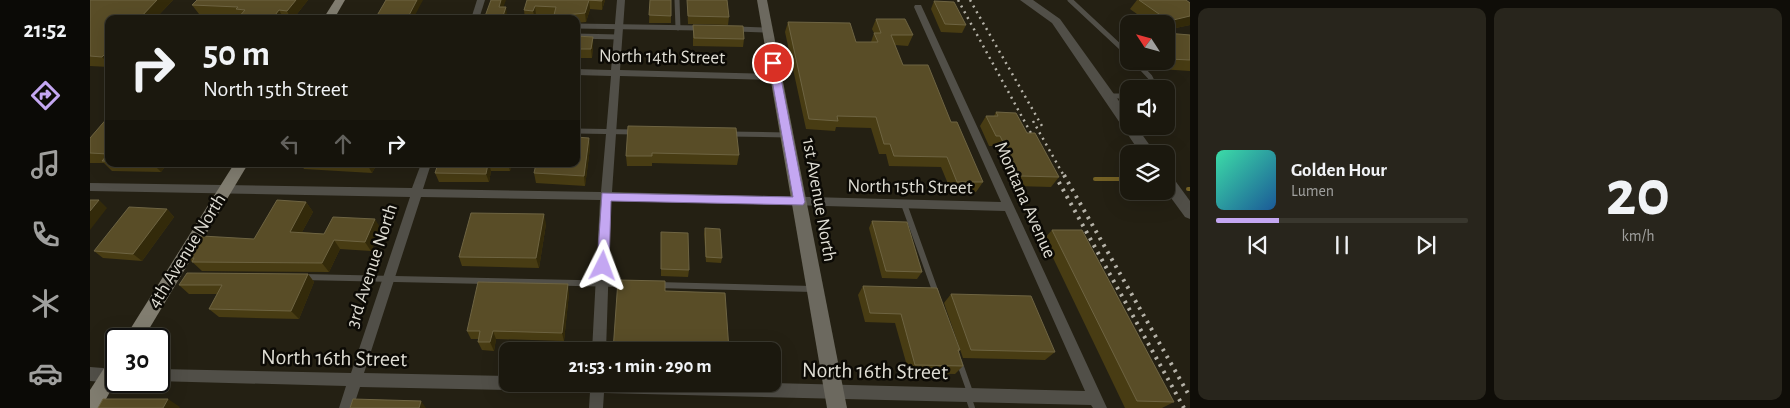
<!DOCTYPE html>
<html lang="en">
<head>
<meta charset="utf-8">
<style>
	:root { --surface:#1b180e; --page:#28251c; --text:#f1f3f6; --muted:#a0a09e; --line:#39372e; --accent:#c4a7f2 }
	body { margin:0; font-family:"Alegreya Sans",sans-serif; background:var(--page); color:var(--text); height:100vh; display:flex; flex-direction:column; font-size:19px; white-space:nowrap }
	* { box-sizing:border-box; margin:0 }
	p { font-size:16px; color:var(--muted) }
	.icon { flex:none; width:28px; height:28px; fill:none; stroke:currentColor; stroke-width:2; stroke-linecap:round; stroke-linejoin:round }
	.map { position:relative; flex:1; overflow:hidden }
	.drawer { display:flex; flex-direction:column; gap:8px; padding:8px; background:#0f0d08; width:600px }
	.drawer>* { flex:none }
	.hud { position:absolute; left:15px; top:15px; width:475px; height:152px; border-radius:10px; box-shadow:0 5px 20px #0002,0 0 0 1px var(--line); background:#1b180e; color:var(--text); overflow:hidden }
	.needle { width:32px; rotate:306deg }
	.tools { position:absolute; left:1030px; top:15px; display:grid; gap:10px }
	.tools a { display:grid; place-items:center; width:55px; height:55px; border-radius:10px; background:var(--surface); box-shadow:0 5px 20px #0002,0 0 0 1px var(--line); font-size:25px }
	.speed { position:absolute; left:15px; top:328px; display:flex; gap:10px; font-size:25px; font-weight:700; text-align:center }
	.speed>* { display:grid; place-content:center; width:65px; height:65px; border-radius:50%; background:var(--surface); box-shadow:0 5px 20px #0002,0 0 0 1px var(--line); line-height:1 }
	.speed .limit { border:2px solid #111; border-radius:8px; background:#fff; color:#111 }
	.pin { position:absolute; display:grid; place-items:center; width:42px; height:42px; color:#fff; margin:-21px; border:2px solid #fff; border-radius:50%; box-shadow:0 1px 5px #0007 }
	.me { position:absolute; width:55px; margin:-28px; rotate:3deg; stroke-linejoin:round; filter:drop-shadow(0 0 4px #0008) }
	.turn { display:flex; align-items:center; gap:18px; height:105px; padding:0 15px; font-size:22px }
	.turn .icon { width:65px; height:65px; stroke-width:2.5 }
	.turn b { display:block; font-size:35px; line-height:42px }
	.lanes { display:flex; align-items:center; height:48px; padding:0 15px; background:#0003; justify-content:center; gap:25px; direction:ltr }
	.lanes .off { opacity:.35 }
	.drawer .card { flex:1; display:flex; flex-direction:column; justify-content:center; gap:8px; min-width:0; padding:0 18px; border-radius:10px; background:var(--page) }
	.drawer .dial { align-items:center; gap:0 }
	.dial b { font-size:65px; line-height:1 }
	.song { display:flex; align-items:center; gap:15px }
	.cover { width:60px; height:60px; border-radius:8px; background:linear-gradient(135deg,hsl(160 70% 55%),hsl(210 70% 35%)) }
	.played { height:5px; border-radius:2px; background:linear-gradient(90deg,var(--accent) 25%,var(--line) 25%) }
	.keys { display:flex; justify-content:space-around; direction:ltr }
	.drawer .tiles { flex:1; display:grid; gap:8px; grid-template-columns:repeat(2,1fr) }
	.trip { position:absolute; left:409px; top:342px; width:282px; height:50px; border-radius:10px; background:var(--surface); box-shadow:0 5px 20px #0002,0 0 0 1px var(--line); font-weight:700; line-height:50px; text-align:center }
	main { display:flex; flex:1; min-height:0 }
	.menu { display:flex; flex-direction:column; width:90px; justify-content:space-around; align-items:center; background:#0b0a06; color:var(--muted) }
	.menu .icon { width:35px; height:35px }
	.menu .on { color:var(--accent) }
	.menu b { font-size:22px; color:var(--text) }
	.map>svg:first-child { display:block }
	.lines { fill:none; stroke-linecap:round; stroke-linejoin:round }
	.stream { stroke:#736024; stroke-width:4 }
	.service-far1 { stroke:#514f48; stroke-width:5 }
	.service { stroke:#514f48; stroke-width:6 }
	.minor { fill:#514f48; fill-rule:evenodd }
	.tertiary { fill:#514f48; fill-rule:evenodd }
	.secondary { fill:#6c695f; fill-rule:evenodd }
	.primary { fill:#817d70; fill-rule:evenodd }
	.rail-far1 { stroke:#b6b3a9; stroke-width:2.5; stroke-dasharray:2 4.5; stroke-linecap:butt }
	.rail { stroke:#b6b3a9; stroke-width:4; stroke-dasharray:2.5 5.5; stroke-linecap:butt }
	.wall { fill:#483c13 }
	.shaded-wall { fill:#332a0a }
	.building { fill:#594d27; stroke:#6e6442 }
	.route { fill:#c4a7f2; stroke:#7f6d9d }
	.labels { text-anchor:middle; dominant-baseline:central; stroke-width:5; stroke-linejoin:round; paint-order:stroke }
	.street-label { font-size:19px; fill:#dfddd4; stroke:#0c0a05 }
	.near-street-label { font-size:22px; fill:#dfddd4; stroke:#0c0a05 }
</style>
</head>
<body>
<main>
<nav class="menu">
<b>21:52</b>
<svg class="icon on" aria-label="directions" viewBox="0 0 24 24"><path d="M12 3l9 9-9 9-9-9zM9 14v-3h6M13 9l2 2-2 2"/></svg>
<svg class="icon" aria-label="music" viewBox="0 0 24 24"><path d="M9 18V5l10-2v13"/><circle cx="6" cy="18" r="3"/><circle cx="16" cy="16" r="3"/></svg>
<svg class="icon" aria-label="phone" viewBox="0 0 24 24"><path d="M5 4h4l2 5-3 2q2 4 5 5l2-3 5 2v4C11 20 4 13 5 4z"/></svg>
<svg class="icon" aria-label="climate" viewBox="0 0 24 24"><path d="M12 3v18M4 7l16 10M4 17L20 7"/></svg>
<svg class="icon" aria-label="car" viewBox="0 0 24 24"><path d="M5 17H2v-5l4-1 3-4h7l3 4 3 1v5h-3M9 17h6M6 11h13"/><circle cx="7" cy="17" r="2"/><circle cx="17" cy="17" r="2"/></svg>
</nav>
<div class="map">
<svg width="1100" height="408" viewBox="0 0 1100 408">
	<rect width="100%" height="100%" fill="#242013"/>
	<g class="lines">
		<g class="stream">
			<path d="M1005,179H1039"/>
			<path d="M1098,189H1100"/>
		</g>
		<g class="service-far1">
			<path d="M587,0L588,28"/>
			<path d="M980,0L1039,55"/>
			<path d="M486,26L610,28"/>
			<path d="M647,29L677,30"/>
			<path d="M486,36L528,37"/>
			<path d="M1045,61L1060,77L1066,89"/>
			<path d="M1018,96H1039"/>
			<path d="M486,131L545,132"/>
			<path d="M639,134L697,135"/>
		</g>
		<g class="service">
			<path d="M814,204L846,293"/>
			<path d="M213,277L533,284"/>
			<path d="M567,285L723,289"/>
			<path d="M869,361L881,395"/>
			<path d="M878,396L882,408"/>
		</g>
		<g class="minor">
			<path d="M387,0H395L389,19H381Z"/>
			<path d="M527,0H535L530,70L686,74L691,77L686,80L530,76L522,192L911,202L824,7L825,5H831L1017,408H1003L1001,405L514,393L513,408H499L500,392L443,391L438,389L436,384L682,383L995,391L915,211L521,200L516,351H502L510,200L331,197L274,373L418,376V384H425L423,388L418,390L270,387L263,408H249L256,386L65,381H69V369L261,373L320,197L0,191V183L322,188L331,164H341L333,189L511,192L521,76L486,75V69L521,70Z"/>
			<path d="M0,367L26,369V381H30L26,383L0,381Z"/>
		</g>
		<g class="tertiary">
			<path d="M930,0H943L970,19L1039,115V126H1046L1066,154H1051L962,23Z"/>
			<path d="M1076,174L1081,175L1100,201V219L1095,217L1076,191Z"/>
		</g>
		<path class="secondary" d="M667,0H677L757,408H737Z"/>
		<g class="primary">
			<path d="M245,0H255L244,19H233Z"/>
			<path d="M144,164H158L53,339H34Z"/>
			<path d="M26,356V381L11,408H0V390L20,359Z"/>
		</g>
		<g class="rail-far1">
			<path d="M868,0L948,146"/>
			<path d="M880,0L952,126"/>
			<path d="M943,121L974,176"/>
			<path d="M961,167L966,176"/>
		</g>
		<g class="rail">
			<path d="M965,175L1094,408"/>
			<path d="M974,175L1100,397"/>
		</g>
	</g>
	<g class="wall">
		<path d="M0,0H83L65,19H19V67L0,66Z"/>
		<path d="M218,0L203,19H147L150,16L109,14L102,5Z"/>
		<path d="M437,0H515L512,10L500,9L496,22L486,23V19H463L464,16L446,15L445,19H435L434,10Z"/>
		<path d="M560,0H581V23H559Z"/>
		<path d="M597,0H637L639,17L638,25L598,24Z"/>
		<path d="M1047,0H1096L1100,3V25L1076,30V24H1061L1040,9Z"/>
		<path d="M844,1L876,25L872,33L851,32L841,9Z"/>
		<path d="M786,19L823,35L818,46L805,45L813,65L861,122L893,182L886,192L861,191L851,167L799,166L796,154H789L781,128L746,127L745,131L716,129L695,32L698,22L766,42H781L784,33L782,29Z"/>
		<path d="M603,25L654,39L653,47L603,46Z"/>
		<path d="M1076,33L1100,35V71L1070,69L1065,61H1076Z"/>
		<path d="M486,36L503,37V46L502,58H486Z"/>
		<path d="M906,112L937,133L969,177L961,187L922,186L904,146H899L890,126L896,116H904Z"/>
		<path d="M19,116V164H77L71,172L22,171L14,163H0V138Z"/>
		<path d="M538,126L649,155L647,165L562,163V166H537L536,156Z"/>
		<path d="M499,138L500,148L495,186L446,183L444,173Z"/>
		<path d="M211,164H287L282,173L214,169Z"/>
		<path d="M348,164H422L420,171H401L399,182H349L345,173Z"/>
		<path d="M216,202L223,212L212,232L234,234L291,229L281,251L250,249L239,272L112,271L98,258L164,239Z"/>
		<path d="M77,209L84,217L52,261L13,258L4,251Z"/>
		<path d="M782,221L832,272L827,279L792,278L779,228Z"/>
		<path d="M456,224L449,268L372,266L369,257Z"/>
		<path d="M615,228L632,258L631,263L616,262L614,234Z"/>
		<path d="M962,230L1084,402L1072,408H1035L954,239Z"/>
		<path d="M571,232L599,270L598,277L571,276Z"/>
		<path d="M218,274L224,282L209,319L129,317L119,309L127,294H99L89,285Z"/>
		<path d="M773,286L870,350L868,352L873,366L865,374L819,373L805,323L775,322L768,295Z"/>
		<path d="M575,291L635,293L638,351H523Z"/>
		<path d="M479,293L474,341L406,339L404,351L392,350L388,342L389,339H381L377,331Z"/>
		<path d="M861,294L965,352L955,360L873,358L854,303Z"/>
	</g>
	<g class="shaded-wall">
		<path d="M67,0H83L65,19H49Z"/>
		<path d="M206,0H218L203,19H201L197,11Z"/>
		<path d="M327,0H333L323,19H317Z"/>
		<path d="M411,0H416L411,14L409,7Z"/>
		<path d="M499,0L500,9L496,22L495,13Z"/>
		<path d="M512,0H515L512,10Z"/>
		<path d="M445,6L446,15L445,19L443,11Z"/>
		<path d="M416,7L417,15L416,19H412Z"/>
		<path d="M189,10L194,19H182Z"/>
		<path d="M1100,16V25L1076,30V24L1079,21Z"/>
		<path d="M503,37V46L502,58L501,49Z"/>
		<path d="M19,50V64L12,57Z"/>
		<path d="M499,138L500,148L495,186L494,176Z"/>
		<path d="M63,164H77L71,172Z"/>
		<path d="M277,164H287L282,173Z"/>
		<path d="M398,164H399L401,171L399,182L396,174Z"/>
		<path d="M418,164H422L420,171Z"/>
		<path d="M9,200L17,208L0,230V211Z"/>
		<path d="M216,202L223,212L207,241L200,232Z"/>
		<path d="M77,209L84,217L52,261L43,254Z"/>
		<path d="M454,214L456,224L449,268L446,258Z"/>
		<path d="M285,219L291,229L281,251L275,242Z"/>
		<path d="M244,240L250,249L239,272L232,263Z"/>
		<path d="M218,274L224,282L209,319L201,311Z"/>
		<path d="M478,284L479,293L474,341L472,333Z"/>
		<path d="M403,331L406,339L404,351L400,342Z"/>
		<path d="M78,399L90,407L89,408H73Z"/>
		<path d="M331,401L336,408H329Z"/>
	</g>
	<g class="building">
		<path d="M0,0H67L49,19H19V50L12,57L0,56Z"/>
		<path d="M107,0H206L197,11L189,10L182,19H147L155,10L146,9L148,7L102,5Z"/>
		<path d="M296,0H327L317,19H285Z"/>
		<path d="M401,0H411L409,7H416L412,19H394Z"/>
		<path d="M437,0H512V1L499,0L495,13L476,15V19H463L466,7L445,6L443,11L434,10Z"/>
		<path d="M560,0H581V16L559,15Z"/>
		<path d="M597,0H637L639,17L598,16Z"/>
		<path d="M1049,0H1096L1100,3V16L1079,21Z"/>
		<path d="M844,1L864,2L876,25L855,24Z"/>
		<path d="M786,19H815L823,35H801L813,65H838L861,122H867L893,182H867L857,157L804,156L800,144H794L786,117L747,116L748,121L719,119L698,22L760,23L766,42H788L784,33H791Z"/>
		<path d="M603,25L653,26L654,39L604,38Z"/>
		<path d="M1076,33L1100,35V60L1079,59L1076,55Z"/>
		<path d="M486,36L503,37L501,49H486Z"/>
		<path d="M906,112L926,113L937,133H945L969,177L930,176L910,136H906L896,116H908Z"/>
		<path d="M19,116V161H12L18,154L0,153V138Z"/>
		<path d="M538,126L646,128L649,155L562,153V156H536Z"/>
		<path d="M486,137L499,138L494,176L444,173L446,164H486Z"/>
		<path d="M348,164H398L396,174L345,173Z"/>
		<path d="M0,200H9L0,211Z"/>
		<path d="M187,200L216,202L200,232L234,234L243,217L285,219L275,242L244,240L232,263L102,262L104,258H98L112,236L164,239Z"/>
		<path d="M39,207L77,209L43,254L4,251Z"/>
		<path d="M381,213L454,214L446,258L369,257Z"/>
		<path d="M782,221L817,222L832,272L796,271Z"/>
		<path d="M615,228L630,229L632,258L616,257Z"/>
		<path d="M962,230H992L1084,402L1047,401Z"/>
		<path d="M571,232L598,233L599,270L571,269Z"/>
		<path d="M97,273L218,274L201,311L119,309L132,285H89Z"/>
		<path d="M528,280L575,281V291L635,293L639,350L574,349V351H523Z"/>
		<path d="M388,282L478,284L472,333L403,331L400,342H388L390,331H377Z"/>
		<path d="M773,286L847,288L870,350H868L873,366L825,365L811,314L780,313Z"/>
		<path d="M861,294L941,296L965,352L881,350Z"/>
		<path d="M13,399H78L73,408H8Z"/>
		<path d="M263,399L331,401L329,408H260Z"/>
	</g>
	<path class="route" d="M683,60L688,63L715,202L713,205L521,201L519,266L517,270L513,271L508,270L507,266L512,193L703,197L679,63Z"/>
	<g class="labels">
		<g class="street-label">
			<text transform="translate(572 57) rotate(1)">North 14th Street</text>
			<text transform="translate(820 187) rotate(1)">North 15th Street</text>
			<text transform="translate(729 200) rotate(80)">1st Avenue North</text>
			<text transform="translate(935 200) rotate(66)">Montana Avenue</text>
			<text transform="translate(97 251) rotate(-58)">4th Avenue North</text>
			<text transform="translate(282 266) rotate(-72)">3rd Avenue North</text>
		</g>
		<g class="near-street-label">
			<text transform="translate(244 358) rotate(1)">North 16th Street</text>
			<text transform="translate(785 371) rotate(1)">North 16th Street</text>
		</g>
	</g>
</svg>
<div class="tools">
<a><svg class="needle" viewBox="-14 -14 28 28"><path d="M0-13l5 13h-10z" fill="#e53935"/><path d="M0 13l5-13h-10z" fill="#a0a09e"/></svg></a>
<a><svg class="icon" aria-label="sound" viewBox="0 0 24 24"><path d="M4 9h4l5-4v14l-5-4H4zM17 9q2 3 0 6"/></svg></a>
<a><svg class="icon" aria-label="layers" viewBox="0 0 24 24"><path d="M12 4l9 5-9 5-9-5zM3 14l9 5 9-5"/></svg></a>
</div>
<div class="speed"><div class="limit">30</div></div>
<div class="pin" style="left:683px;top:63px;background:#d93025"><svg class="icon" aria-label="arrive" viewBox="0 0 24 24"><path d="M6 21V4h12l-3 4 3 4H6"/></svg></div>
<svg class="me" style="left:513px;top:266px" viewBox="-20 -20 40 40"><path d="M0-17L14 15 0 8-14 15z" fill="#c4a7f2" stroke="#fff" stroke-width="4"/></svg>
<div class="trip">21:53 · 1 min · 290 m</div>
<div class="hud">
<div class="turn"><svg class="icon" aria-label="right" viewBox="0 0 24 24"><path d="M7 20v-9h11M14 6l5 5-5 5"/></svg><div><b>50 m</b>North 15th Street</div></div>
<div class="lanes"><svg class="icon off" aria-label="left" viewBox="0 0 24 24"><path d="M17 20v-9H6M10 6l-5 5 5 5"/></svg><svg class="icon off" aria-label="ahead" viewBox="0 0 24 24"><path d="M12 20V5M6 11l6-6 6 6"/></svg><svg class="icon" aria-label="right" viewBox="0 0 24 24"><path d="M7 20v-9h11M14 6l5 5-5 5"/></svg></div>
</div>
</div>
<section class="drawer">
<div class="tiles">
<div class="card">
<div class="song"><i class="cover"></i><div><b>Golden Hour</b><p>Lumen</p></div></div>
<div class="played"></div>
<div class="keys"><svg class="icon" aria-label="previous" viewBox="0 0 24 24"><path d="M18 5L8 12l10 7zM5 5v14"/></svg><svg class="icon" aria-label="pause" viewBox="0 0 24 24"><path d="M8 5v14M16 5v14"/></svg><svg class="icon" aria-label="next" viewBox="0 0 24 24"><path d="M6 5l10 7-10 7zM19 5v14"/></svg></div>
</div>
<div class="card dial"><b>20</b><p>km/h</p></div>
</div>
</section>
</main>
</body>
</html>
